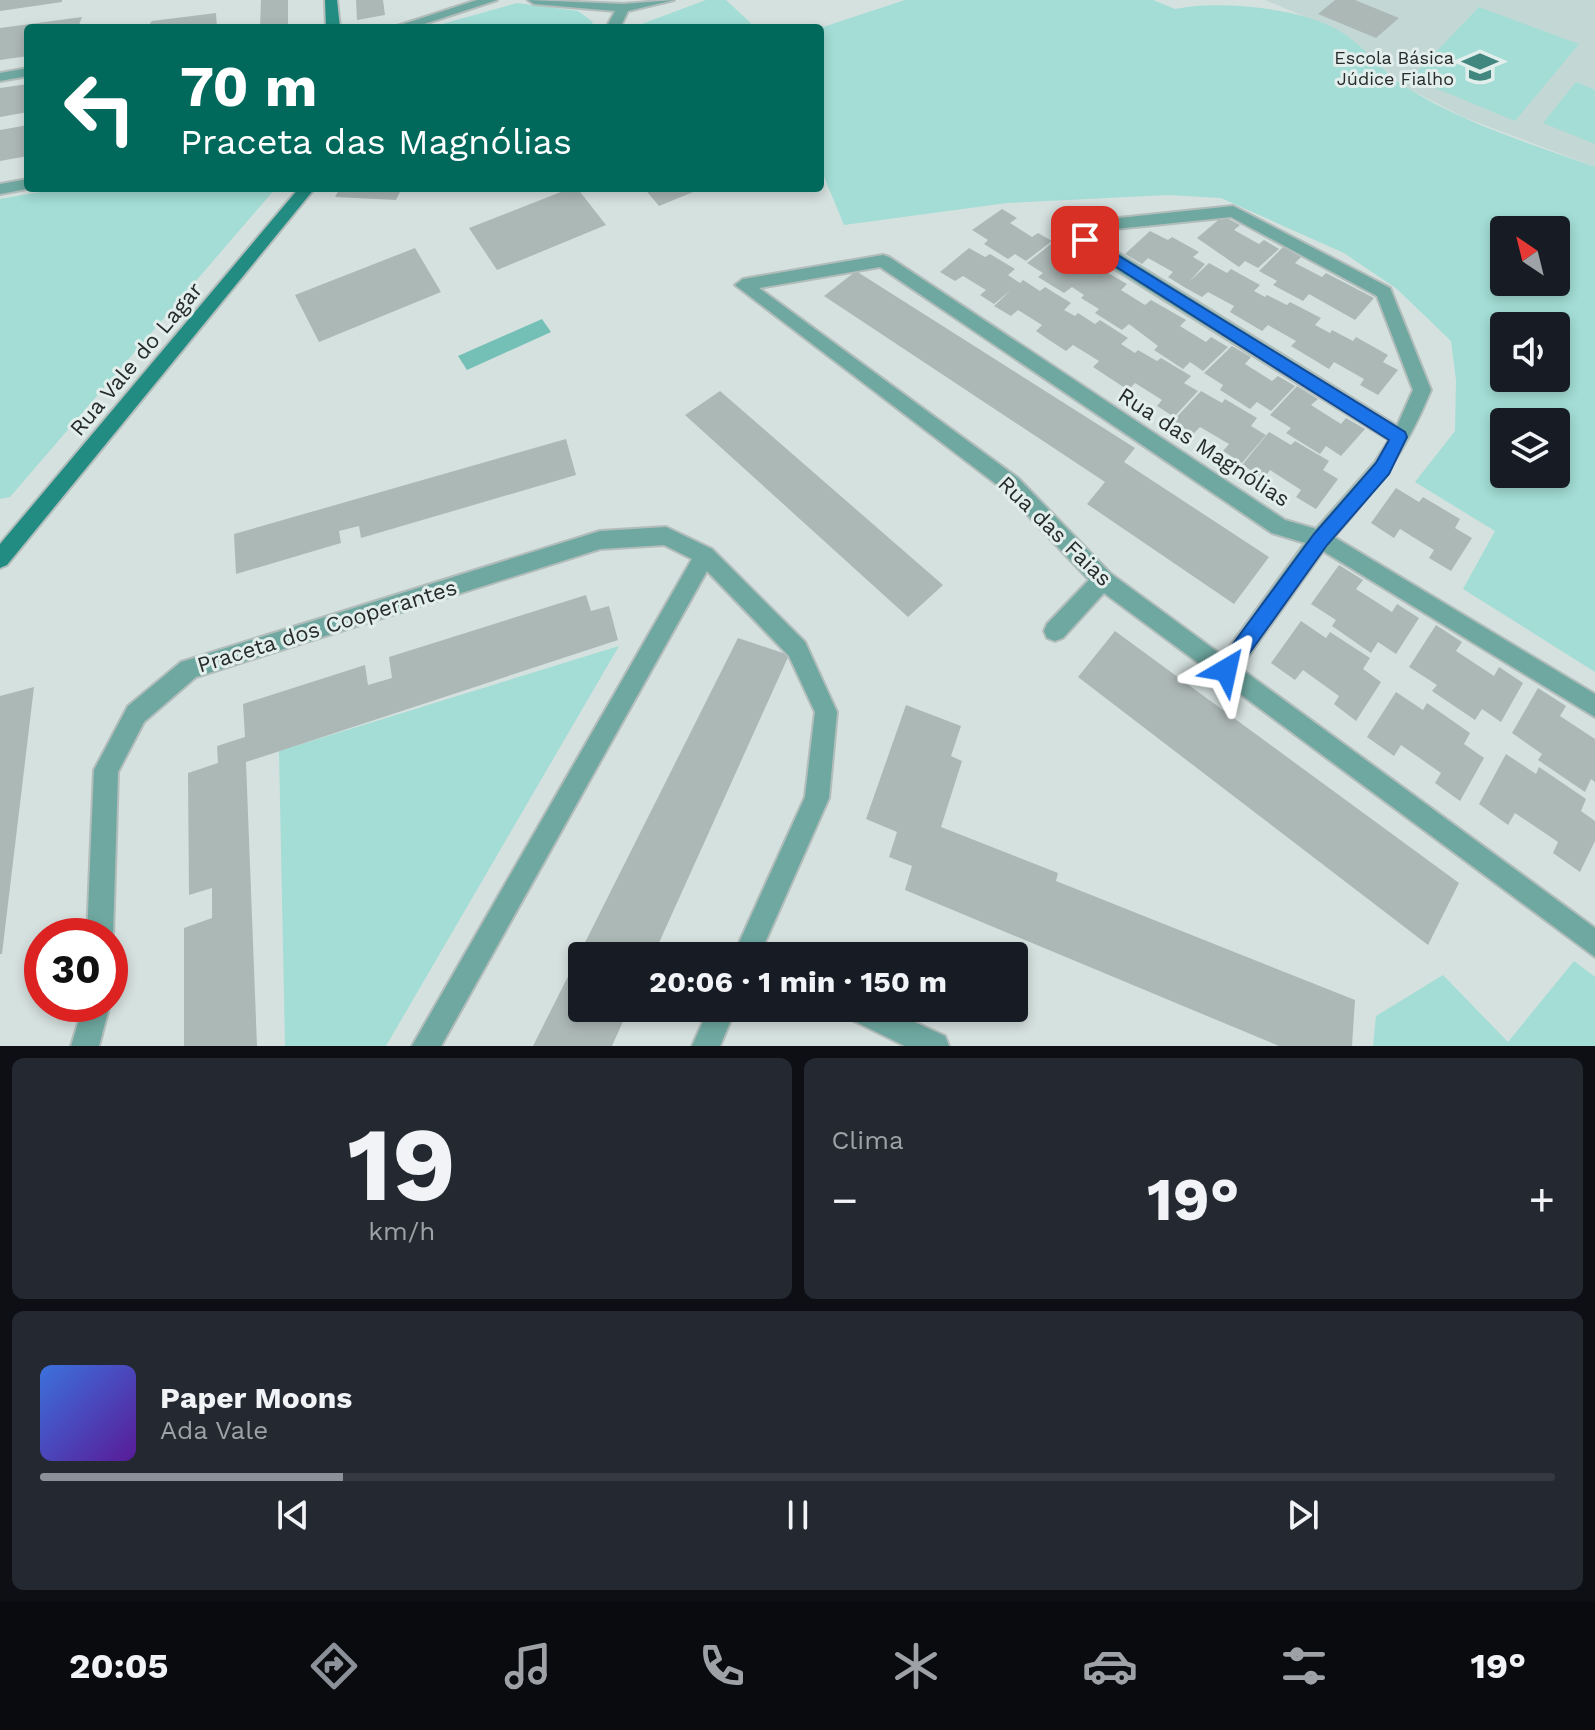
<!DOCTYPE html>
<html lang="pt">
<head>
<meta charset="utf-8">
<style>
	:root { --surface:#171b24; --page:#242831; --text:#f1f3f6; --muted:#9ea1a6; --line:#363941; --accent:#8c9099 }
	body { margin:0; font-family:"Work Sans",sans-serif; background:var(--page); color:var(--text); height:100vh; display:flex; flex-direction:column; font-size:30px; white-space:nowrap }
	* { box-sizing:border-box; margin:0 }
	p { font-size:26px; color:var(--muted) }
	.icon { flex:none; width:44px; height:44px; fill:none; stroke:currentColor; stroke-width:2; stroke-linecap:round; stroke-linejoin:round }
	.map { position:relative; height:1046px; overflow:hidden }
	.drawer { display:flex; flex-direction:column; gap:12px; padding:12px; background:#0d0f14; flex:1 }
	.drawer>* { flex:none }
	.guide { position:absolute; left:24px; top:24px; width:800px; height:168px; border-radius:8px; box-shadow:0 4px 12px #0003; background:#00695c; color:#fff; overflow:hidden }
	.needle { width:52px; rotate:325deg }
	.buttons { position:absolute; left:1490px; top:216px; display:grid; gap:16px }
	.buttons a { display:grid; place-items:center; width:80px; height:80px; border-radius:8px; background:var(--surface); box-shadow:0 4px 12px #0003; font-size:40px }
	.speed { position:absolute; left:24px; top:918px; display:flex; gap:16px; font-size:40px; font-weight:700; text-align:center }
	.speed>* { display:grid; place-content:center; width:104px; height:104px; border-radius:50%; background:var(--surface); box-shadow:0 4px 12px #0003; line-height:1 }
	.speed .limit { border:12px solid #d22; background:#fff; color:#111 }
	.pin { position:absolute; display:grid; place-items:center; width:68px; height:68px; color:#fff; margin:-34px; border-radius:16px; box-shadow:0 4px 12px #0006 }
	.me { position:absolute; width:88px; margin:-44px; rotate:36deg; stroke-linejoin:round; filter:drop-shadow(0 0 6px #0008) }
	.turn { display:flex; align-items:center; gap:28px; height:168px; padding:0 24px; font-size:36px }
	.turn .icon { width:104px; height:104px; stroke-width:2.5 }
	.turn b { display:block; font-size:56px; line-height:68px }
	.big { font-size:60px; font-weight:700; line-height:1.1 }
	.drawer .tile { flex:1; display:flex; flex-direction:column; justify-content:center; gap:12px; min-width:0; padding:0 28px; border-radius:12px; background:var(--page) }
	.drawer .dial { align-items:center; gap:0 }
	.dial b { font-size:104px; line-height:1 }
	.song { display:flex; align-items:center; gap:24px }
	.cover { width:96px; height:96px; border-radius:12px; background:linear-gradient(135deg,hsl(220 70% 55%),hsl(270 70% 35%)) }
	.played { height:8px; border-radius:4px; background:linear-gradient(90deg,var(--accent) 20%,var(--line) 20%) }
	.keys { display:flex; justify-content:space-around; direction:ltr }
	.heat { display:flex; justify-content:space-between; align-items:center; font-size:44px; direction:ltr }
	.drawer .tiles { flex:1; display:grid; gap:12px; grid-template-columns:1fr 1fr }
	.tile:last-child { grid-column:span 2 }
	.trip { position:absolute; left:568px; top:942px; width:460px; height:80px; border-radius:8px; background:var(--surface); box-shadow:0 4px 12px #0003; font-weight:700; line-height:80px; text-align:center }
	.menu { display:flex; height:128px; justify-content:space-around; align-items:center; background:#090b0e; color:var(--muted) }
	.menu .icon { width:56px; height:56px }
	.menu .on { color:var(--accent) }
	.menu b { font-size:36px; color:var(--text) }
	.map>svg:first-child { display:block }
	.built { fill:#c3d8d5 }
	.green { fill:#a3ddd5; fill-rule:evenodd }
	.water { fill:#74c0b6 }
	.building { fill:#acb8b6 }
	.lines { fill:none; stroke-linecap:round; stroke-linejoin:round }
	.street-casing { stroke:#b2bdbb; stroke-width:4 }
	.secondary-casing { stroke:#b2bdbb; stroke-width:4 }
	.street { fill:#6ea8a0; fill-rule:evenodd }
	.secondary { fill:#238c82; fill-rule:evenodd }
	.route { fill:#1a73e8; stroke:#114b97; stroke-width:2 }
	.labels { text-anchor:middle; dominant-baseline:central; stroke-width:6; stroke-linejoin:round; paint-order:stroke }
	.far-poi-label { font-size:18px; fill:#272c2b; stroke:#e2eeec; text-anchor:end }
	.street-label { font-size:22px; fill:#272c2b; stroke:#e2eeec }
</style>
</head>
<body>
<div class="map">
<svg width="1595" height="1046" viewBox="0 0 1595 1046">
	<rect width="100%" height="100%" fill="#d5e1df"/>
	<path class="built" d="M1265,0H1595V167L1463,117L1407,88L1339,31Z"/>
	<g class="green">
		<path d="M706,0H726L756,28H631Z"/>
		<path d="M905,0H1153L1175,9C1216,0 1298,7 1338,30C1364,45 1383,73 1409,89C1465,124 1532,144 1595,167V672L1463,589L1495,531L1415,482L1455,431L1456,380L1451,341L1397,289L1344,253L1221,198L1168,195L1007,203L844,225L820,167V28ZM1556,230V282H1504V230ZM1504,326H1556V378H1504ZM1504,422H1556V474H1504Z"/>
		<path d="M517,3L578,11L593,22L589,28H428Z"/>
		<path d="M1479,7L1579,44L1515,121L1411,78Z"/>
		<path d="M1576,82L1595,90V144L1543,123Z"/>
		<path d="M63,188L275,189L10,497L0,499V199Z"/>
		<path d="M619,646L386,1046H285L279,751Z"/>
		<path d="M1574,961L1595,977V1046H1373L1376,1016L1443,975L1508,1042Z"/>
	</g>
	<path class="water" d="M542,319L551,332L467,370L458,356Z"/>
	<g class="building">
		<path d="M0,0H62V2L0,11Z"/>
		<path d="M261,0H288V28H260Z"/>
		<path d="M356,0H383L385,15L357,20Z"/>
		<path d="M1335,0H1355L1399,18L1376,38L1318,14Z"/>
		<path d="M216,13L217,28H146L152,21Z"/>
		<path d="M82,17L78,28H28V56L0,60V28Z"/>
		<path d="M28,84V112L0,117V88Z"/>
		<path d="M28,125V156L0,161V130Z"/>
		<path d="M340,188H402L396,200L335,197Z"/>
		<path d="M571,188H577L606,225L497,270L469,228Z"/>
		<path d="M644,188H703L659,206Z"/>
		<path d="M1002,209L1017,218L1010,223L1032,237L1038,233L1052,241L1026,261L1015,254L1008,259L984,244L988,240L972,230Z"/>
		<path d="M1223,216L1240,225L1234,230L1259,244L1264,240L1279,249L1258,268L1245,261L1239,267L1197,238Z"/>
		<path d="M1150,231L1168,240L1172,237L1199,252L1193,257L1205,264L1189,282L1209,263L1227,273L1231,269L1260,285L1254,291L1265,297L1267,295L1287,305L1290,302L1321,318L1315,325L1330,333L1332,330L1353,341L1356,337L1388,355L1383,362L1398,370L1378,395L1360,385L1364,379L1334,362L1329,369L1291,346L1296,341L1268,325L1262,331L1230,312L1234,306L1208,292L1202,297L1184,287L1168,277L1173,272L1148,258L1142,264L1125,254Z"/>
		<path d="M1056,240L1072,250L1065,255L1088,270L1094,265L1127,284L1121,290L1145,305L1151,300L1186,320L1180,326L1206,342L1211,337L1228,347L1203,371L1190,362L1183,369L1154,350L1158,346L1129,324L1122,330L1095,313L1099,309L1081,298L1084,295L1072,287L1064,293L1038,277L1043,273L1027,263Z"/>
		<path d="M1283,247L1301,257L1295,263L1322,277L1326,273L1374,298L1355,320L1309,294L1303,301L1273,285L1277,281L1259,271Z"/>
		<path d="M415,248L441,292L319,342L295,295Z"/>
		<path d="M969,248L985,257L990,254L1015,269L1008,275L1020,283L1023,280L1040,291L1045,287L1071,303L1064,310L1075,316L1078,313L1095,324L1100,320L1128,338L1121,344L1135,353L1138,350L1157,361L1161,358L1191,376L1184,383L1198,391L1174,417L1157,406L1162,400L1135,383L1128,390L1093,367L1099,361L1073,345L1066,351L1049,340L1036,331L1042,325L1018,310L1011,316L994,306L1011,290L994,304L980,295L986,290L963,276L955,281L940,272Z"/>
		<path d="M856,271L1135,448L1124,462L1269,557L1234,604L1087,504L1105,482L824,296Z"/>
		<path d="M1232,346L1251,357L1245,364L1272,381L1278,376L1295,386L1271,411L1257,402L1250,409L1220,390L1223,385L1204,373Z"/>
		<path d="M1297,386L1318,399L1311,405L1341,424L1346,418L1365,429L1341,456L1326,446L1320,454L1286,433L1291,428L1270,415Z"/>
		<path d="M720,391L943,585L908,617L685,415Z"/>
		<path d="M1201,391L1222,403L1225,399L1257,418L1251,426L1266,435L1242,463L1223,451L1229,444L1200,427L1193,434L1173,421Z"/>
		<path d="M1269,432L1291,445L1295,441L1329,461L1323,470L1338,479L1316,509L1296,497L1301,490L1270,470L1264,478L1242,465Z"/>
		<path d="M566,439L576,475L361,538L359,526L339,531L341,543L236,574L234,534Z"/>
		<path d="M1396,488L1419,502L1423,497L1460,519L1455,528L1472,538L1451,571L1429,558L1434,550L1400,529L1394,538L1371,523Z"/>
		<path d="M1339,565L1363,580L1356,589L1392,612L1397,604L1419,618L1396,654L1378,642L1371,653L1332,626L1336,620L1311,604Z"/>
		<path d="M586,595L591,611L609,606L618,640L246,762L257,1046H184V928L212,918V888L189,895L188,773L218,763L217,746L245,737L243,704L365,665L368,685L392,678L389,657Z"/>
		<path d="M1301,621L1326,638L1330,632L1370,658L1363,669L1381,682L1356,721L1334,704L1339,696L1303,670L1295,680L1271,663Z"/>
		<path d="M1436,625L1462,642L1456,651L1494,676L1499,667L1523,683L1501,722L1482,709L1475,720L1432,691L1437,685L1409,667Z"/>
		<path d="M1115,631L1459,883L1428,945L1078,677Z"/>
		<path d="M738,638L789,655L653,956H582V1008H629L612,1046H533Z"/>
		<path d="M34,687L2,954H0V696Z"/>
		<path d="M1538,688L1566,706L1560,716L1595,739V782L1591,779L1585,792L1538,760L1542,754L1512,733Z"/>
		<path d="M1396,692L1423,710L1427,703L1470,733L1464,744L1484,758L1460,801L1435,783L1441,773L1401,745L1394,756L1367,737Z"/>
		<path d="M906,705L961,726L951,756L962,761L941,827L1058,873L1056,881L1355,1000L1352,1046H1279L905,890L912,866L889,857L897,832L866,819Z"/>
		<path d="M1506,754L1536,774L1539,767L1586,799L1581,811L1595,821V841L1580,872L1553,853L1558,842L1515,813L1508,825L1479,804Z"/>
	</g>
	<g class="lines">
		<g class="street-casing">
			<g id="street">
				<path d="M477,0H497L412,28H391Z"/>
				<path d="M528,0L623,4L674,0L628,11L620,28H606L615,11L534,4Z"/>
				<path d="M28,68V76L0,81V73Z"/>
				<path d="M28,179V188H32L0,194V184Z"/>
				<path d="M1233,206L1390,288L1431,390C1405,454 1378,486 1334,537L1595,694V717L1323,551L1240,668L1595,928V957L1104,593L1063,638L1055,641L1047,638L1044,631L1047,624L1089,580L1004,490L735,285L743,279L883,255L889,257L1285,520L1316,529L1375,462L1389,440L1102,261L1077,240L1084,222L1090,221ZM1231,217L1377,296L1413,390L1397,426L1094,238L1096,231ZM880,267L1272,533L1305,543L1223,656L1110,573L1018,478L759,288Z"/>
				<path d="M666,527L712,549L805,642L837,712L829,798L759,956H733L805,797L815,712L789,656L707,571L441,1046H412L692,559L664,545L600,549L196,677L144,722L118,772L113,936L110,943V936H87L94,770L128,706L181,662L600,531Z"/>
				<path d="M84,1004H110L99,1046H71Z"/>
				<path d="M709,1008H736L720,1046H692Z"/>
				<path d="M842,1008H884L945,1036L949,1046H905L846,1017Z"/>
			</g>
		</g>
		<g class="secondary-casing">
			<g id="secondary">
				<path d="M325,0H337L340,28H326Z"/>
				<path d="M299,188H315L7,565L0,568V544Z"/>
			</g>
		</g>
		<use href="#street" class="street"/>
		<use href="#secondary" class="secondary"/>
	</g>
	<path class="route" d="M1085,235L1405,432L1407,437L1389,474L1327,545L1233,676L1226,679L1219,676L1216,670L1219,663L1314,534L1376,463L1389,440L1080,244L1077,240Z"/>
	<defs>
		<g id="school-bare" transform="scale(2.76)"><path d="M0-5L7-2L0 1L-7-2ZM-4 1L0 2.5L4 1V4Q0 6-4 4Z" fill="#41877f" stroke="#e2eeec" stroke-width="2.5" paint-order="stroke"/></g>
	</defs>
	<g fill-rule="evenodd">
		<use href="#school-bare" x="1480" y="67"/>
	</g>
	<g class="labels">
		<g class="far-poi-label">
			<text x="1454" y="57">Escola Básica<tspan x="1454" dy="21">Júdice Fialho</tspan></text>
		</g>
		<g class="street-label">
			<text transform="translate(136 359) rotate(-50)">Rua Vale do Lagar</text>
			<text transform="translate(1204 447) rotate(33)">Rua das Magnólias</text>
			<text transform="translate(1055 531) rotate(44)">Rua das Faias</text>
			<text transform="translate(327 626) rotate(-17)">Praceta dos Cooperantes</text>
		</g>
	</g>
</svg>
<div class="buttons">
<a><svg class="needle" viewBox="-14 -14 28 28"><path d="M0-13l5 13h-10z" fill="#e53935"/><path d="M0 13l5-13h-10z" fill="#9ea1a6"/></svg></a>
<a><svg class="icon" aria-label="sound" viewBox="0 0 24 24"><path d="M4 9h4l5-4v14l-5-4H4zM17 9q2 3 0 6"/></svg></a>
<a><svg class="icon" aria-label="layers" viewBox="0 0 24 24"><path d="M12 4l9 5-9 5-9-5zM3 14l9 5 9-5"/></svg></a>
</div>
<div class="speed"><div class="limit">30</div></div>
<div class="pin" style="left:1085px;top:240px;background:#d93025"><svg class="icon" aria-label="arrive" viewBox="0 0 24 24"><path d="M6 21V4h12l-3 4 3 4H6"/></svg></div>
<svg class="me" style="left:1226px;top:670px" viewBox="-20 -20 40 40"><path d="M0-17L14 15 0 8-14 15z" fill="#1a73e8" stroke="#fff" stroke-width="4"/></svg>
<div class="trip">20:06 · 1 min · 150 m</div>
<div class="guide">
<div class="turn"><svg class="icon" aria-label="left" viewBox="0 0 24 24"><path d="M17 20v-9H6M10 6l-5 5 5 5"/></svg><div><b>70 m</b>Praceta das Magnólias</div></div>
</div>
</div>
<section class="drawer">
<div class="tiles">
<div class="tile dial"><b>19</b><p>km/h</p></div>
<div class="tile"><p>Clima</p>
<div class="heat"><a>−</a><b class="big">19°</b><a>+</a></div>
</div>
<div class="tile">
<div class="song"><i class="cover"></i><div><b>Paper Moons</b><p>Ada Vale</p></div></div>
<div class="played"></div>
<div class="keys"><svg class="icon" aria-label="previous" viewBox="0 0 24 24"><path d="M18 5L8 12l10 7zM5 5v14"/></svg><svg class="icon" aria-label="pause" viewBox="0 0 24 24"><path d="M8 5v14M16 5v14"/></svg><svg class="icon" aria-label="next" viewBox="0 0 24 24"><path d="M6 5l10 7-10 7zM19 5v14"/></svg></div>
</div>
</div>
</section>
<nav class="menu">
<b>20:05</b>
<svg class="icon on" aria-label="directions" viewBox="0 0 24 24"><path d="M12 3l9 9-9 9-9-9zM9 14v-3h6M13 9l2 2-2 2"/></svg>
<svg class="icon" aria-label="music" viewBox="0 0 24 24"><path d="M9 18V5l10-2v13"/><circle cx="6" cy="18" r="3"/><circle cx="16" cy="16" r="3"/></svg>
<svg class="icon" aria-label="phone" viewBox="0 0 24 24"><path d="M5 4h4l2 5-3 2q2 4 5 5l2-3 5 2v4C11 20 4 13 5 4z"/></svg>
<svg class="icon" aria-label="climate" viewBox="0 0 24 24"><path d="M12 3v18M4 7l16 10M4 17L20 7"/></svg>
<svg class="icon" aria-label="car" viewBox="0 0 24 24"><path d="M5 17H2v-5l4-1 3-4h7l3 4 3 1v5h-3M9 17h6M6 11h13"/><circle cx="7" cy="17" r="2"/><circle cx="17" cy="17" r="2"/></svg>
<svg class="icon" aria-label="filters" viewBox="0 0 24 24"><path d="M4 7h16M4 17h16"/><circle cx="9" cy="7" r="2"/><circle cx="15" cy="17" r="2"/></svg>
<b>19°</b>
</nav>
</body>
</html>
